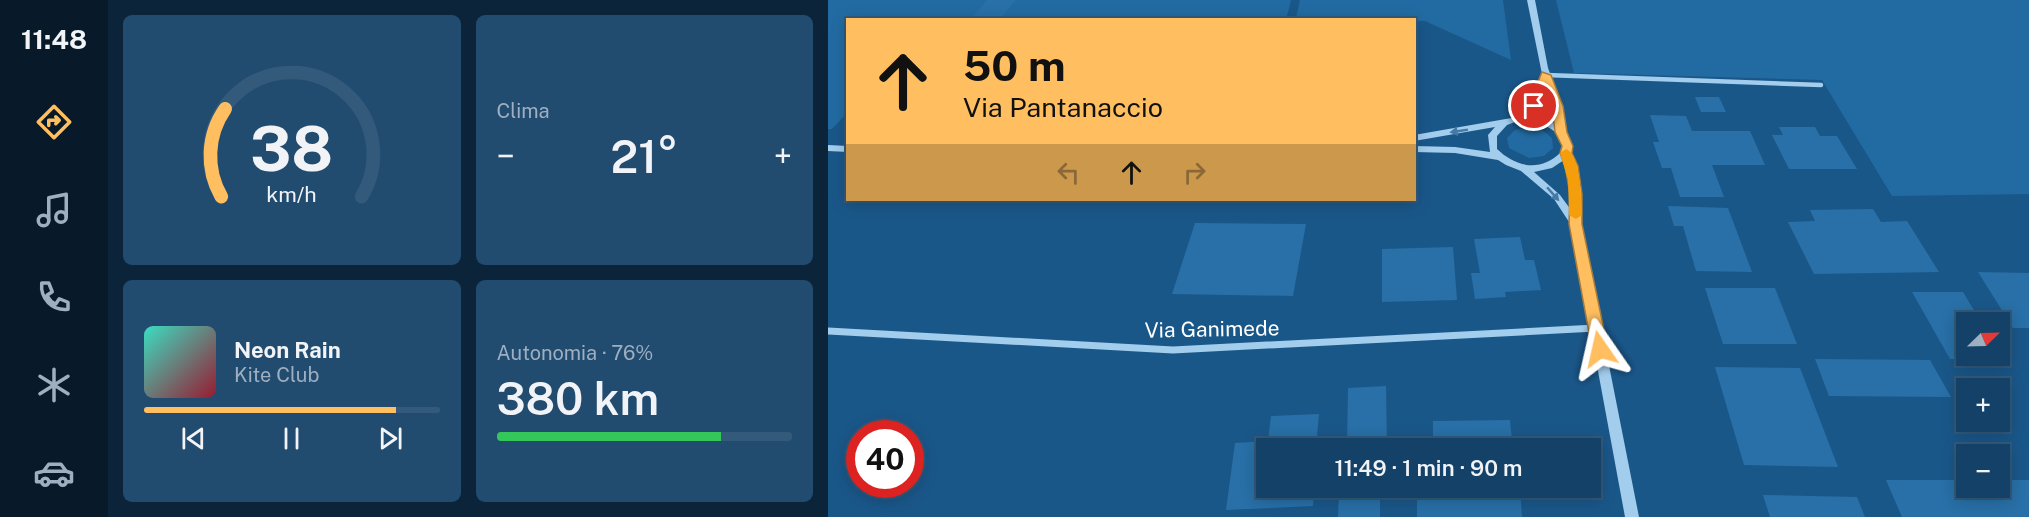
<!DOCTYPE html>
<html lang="it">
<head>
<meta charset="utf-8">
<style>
	:root { --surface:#144167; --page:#214c70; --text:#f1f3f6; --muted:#9dafc0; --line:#335a7b; --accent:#ffbe5f }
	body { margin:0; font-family:"Public Sans",sans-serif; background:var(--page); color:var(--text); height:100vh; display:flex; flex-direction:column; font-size:22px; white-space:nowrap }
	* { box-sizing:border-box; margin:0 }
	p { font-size:20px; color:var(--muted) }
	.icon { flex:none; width:33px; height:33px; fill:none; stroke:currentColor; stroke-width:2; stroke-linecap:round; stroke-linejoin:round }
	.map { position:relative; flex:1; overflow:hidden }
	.sheet { display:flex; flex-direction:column; gap:15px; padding:15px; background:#0b2439; width:720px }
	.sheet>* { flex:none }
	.banner { position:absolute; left:18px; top:18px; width:570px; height:183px; border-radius:0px; box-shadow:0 3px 15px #0003,0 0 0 2px var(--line); background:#ffbe5f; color:#111; overflow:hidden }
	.needle { width:39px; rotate:67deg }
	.buttons { position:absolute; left:1128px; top:312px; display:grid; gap:12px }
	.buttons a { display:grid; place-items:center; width:54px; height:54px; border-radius:0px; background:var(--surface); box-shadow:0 3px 15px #0003,0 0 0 2px var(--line); font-size:30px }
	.speed { position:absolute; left:18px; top:420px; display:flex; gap:12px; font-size:30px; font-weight:700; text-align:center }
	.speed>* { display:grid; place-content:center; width:78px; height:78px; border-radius:50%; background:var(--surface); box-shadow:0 3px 15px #0003,0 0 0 2px var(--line); line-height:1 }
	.speed .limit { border:9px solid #d22; background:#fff; color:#111 }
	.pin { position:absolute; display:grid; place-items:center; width:51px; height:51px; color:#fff; margin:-26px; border:3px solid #fff; border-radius:50%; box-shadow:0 2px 6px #0007 }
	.me { position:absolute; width:66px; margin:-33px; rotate:349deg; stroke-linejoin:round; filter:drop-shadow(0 0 4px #0008) }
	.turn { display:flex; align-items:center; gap:21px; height:126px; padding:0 18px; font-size:27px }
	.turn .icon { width:78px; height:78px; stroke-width:2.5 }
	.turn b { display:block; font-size:42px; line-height:51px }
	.lanes { display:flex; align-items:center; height:57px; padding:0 18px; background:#0003; justify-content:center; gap:30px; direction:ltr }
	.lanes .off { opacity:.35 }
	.big { font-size:45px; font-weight:600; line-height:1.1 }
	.sheet .tile { flex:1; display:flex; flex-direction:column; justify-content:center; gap:9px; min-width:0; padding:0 21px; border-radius:9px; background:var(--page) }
	.sheet .dial { align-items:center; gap:0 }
	.dial svg { height:156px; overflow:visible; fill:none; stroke:var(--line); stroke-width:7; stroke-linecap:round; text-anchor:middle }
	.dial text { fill:var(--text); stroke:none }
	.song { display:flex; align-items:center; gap:18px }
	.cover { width:72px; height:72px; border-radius:9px; background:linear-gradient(135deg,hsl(170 70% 55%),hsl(350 70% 35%)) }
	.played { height:6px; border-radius:3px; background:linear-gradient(90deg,var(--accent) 85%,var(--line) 85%) }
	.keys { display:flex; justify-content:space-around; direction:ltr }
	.heat { display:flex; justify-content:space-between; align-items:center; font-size:33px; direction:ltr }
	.charge { height:9px; border-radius:4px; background:linear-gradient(90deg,#34c759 76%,var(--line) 0) }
	.sheet .tiles { flex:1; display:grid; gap:15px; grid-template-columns:repeat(2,1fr) }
	.trip { position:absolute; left:428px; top:438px; width:345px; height:60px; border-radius:0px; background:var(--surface); box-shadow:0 3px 15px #0003,0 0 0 2px var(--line); font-weight:600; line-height:60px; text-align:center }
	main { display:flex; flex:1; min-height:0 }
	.menu { display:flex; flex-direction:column; width:108px; justify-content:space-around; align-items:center; background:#081a29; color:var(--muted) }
	.menu .icon { width:42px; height:42px }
	.menu .on { color:var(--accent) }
	.menu b { font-size:27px; color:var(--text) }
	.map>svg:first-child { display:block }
	.green { fill:#226ba2 }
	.building { fill:#2870a7 }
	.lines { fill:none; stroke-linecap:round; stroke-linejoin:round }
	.minor-far1 { stroke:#a3cded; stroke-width:4.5 }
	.minor { stroke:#a3cded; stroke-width:7 }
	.tertiary { fill:#a3cded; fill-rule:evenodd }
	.oneway { fill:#437aa7 }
	.route { fill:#ffbe5f; stroke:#a67c3e; stroke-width:1.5 }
	.slow { fill:#f59e0b }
	.labels { text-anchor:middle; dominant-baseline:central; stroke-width:6; stroke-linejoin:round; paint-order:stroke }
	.street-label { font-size:21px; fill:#fff; stroke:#1a5789 }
</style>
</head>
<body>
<main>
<nav class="menu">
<b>11:48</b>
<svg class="icon on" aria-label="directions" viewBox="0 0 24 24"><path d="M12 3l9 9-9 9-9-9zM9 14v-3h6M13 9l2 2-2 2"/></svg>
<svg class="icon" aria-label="music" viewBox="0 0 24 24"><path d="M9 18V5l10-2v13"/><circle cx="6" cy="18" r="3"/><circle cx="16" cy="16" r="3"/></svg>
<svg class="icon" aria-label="phone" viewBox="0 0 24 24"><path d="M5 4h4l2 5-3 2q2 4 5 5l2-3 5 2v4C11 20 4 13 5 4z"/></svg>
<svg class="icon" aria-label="climate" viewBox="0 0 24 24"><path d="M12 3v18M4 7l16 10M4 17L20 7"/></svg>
<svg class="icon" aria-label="car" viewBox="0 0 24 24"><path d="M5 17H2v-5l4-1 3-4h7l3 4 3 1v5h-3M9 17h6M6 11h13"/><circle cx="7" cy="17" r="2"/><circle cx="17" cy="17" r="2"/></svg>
</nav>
<section class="sheet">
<div class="tiles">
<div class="tile dial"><svg viewBox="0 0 100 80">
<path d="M14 69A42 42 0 1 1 86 69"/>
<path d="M14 69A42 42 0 0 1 16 24" stroke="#ffbe5f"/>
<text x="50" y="56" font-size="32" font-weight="700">38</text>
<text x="50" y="72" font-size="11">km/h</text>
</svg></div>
<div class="tile"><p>Clima</p>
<div class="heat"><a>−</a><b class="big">21°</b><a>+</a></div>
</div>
<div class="tile">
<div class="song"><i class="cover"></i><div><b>Neon Rain</b><p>Kite Club</p></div></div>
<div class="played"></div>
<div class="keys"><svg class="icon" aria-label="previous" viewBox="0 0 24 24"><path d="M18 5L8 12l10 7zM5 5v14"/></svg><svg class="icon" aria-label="pause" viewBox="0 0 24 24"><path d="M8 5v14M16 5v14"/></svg><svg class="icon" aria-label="next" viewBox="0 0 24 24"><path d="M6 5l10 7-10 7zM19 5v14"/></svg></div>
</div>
<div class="tile"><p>Autonomia · 76%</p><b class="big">380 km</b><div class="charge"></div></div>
</div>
</section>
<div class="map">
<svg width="1201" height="517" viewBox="0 0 1201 517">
	<rect width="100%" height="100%" fill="#1a5789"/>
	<g class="green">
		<path d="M0,0H463L458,20H20L19,113L4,129H0Z"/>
		<path d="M472,0H675L683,60L597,21L468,18Z"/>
		<path d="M728,0H1201V194L1064,196L994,80L746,73Z"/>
		<path d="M700,127L714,130L724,138L725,148L716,156L701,158L681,148L679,138L687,130Z"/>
	</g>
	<g class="building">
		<path d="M159,0H188L171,20H142Z"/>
		<path d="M867,97H891L898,112H873Z"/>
		<path d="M822,115L858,116L864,131H922L937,165H884L896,197H852L843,168H834L825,142H831Z"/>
		<path d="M951,127H987L992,136H1009L1029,169H961L944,135H955Z"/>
		<path d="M840,206L900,208L924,272L868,271L855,226H846Z"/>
		<path d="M1045,209L1053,222L1079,221L1111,272L986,274L960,222L987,221L982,210Z"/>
		<path d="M367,223L478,224L465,296L344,294Z"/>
		<path d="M692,237L697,260H706L713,290L677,292L678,297L647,299L643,273H652L646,239Z"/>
		<path d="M625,247L629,300L554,302V249Z"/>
		<path d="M1150,272L1201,273V328H1185Z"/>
		<path d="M877,288H947L969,344H895Z"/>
		<path d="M1084,292H1135L1153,322H1138V356H1172V352L1176,360L1122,359Z"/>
		<path d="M987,359L1102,360L1123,397L1001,396Z"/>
		<path d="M887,367L972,368L1010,467L916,465Z"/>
		<path d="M558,386L559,448H519L520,388Z"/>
		<path d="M491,414L488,448H438V488H486L485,506L398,510L407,443L440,441L443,416Z"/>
		<path d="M682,420L684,441H699L700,448H605V421Z"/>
		<path d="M1058,480H1138V488H1172V480H1201V517H1074Z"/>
		<path d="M511,488H552V517H510Z"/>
		<path d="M589,488H692L694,517H589Z"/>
		<path d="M935,495L1029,497L1037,517H942Z"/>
	</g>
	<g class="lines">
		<path class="minor-far1" d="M718,75L993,85"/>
		<path class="minor" d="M0,331L345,350L768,328"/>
		<g class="tertiary">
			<path d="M699,0H707L720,68L734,106L737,132L742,139L743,153L748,170L752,188L753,224L811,517H797L743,225L726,199L693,171L678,165L670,160L627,153L586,152V146L627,147L662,152L660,135L667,127L586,141V135L695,116L714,74ZM718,84L726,106L728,124L718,119L703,116ZM687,122C706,121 722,124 734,139L733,152C713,172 689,168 669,149V136L679,125ZM736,160L741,179L743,210L732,195L706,172L724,168Z"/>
			<path d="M0,145L20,146V152L0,151Z"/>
		</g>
	</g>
	<defs><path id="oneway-solid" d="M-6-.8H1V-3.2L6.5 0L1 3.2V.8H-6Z" transform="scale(1.5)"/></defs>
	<g class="oneway">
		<use href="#oneway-solid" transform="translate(631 131) rotate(171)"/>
		<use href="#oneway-solid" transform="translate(725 194) rotate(49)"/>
	</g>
	<path class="route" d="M714,72L723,75L735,106L739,132L745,146L744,153L750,166L754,194V224L780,349L772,356L764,349L741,224L742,194L737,166L732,153L734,146L727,132L724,106L718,89L710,108L700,106Z"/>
	<path class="slow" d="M738,149C753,154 753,200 754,215L748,219L741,215L740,180L732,153Z"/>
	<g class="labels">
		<g class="street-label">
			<text transform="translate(384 329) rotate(-1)">Via Ganimede</text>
		</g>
	</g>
</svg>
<div class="buttons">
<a><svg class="needle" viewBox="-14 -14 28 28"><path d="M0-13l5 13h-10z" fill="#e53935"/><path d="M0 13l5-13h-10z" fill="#9dafc0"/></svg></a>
<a>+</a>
<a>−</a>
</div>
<div class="speed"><div class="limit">40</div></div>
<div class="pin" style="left:706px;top:106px;background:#d93025"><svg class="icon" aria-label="arrive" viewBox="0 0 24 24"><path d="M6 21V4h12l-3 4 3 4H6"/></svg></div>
<svg class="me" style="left:772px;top:349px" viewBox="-20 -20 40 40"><path d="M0-17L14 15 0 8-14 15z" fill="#ffbe5f" stroke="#fff" stroke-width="4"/></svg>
<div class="trip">11:49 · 1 min · 90 m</div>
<div class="banner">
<div class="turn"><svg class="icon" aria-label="ahead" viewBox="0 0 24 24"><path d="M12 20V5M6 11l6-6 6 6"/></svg><div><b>50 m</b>Via Pantanaccio</div></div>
<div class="lanes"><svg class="icon off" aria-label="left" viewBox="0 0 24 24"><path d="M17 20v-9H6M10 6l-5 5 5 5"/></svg><svg class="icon" aria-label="ahead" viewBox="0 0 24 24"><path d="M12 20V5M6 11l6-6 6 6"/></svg><svg class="icon off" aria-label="right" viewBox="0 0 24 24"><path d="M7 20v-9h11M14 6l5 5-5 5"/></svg></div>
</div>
</div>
</main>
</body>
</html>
